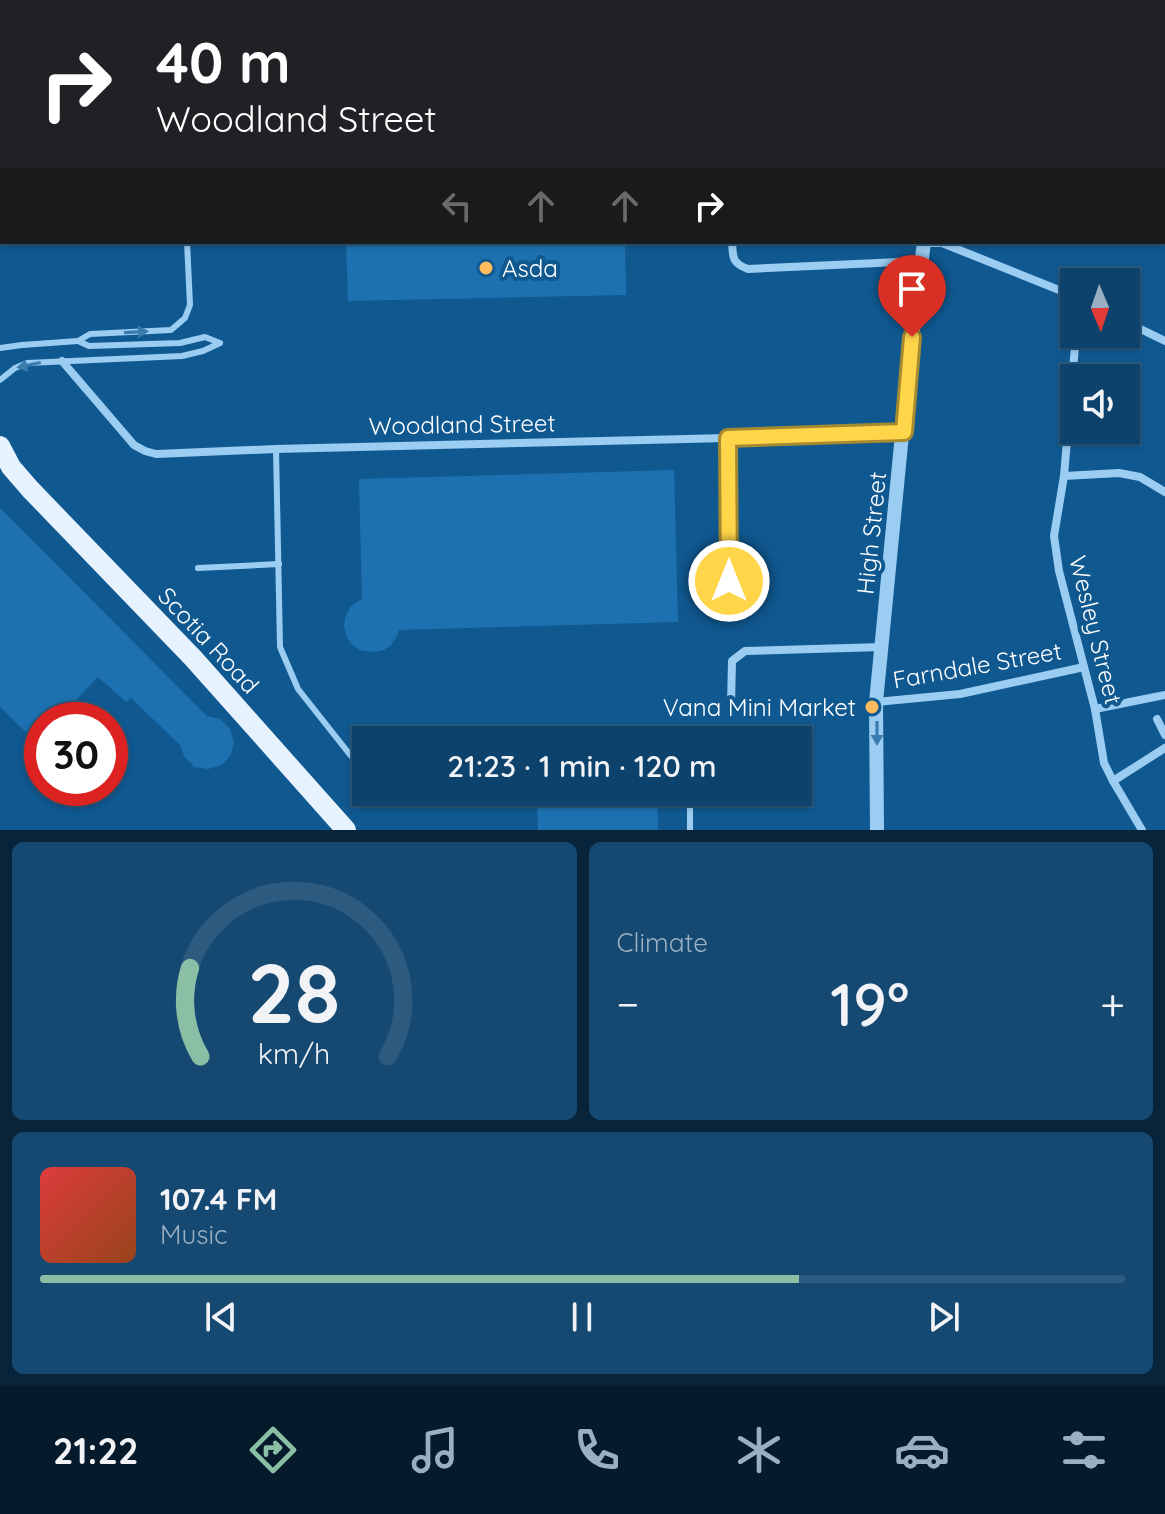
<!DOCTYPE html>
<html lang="en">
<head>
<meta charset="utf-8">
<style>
	:root { --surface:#0c426c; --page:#154972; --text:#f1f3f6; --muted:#9ab0c2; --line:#2c5b7f; --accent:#8abfa5 }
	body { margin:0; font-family:Quicksand,sans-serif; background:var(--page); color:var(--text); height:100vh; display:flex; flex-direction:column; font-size:30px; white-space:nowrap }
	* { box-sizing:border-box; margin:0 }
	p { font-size:26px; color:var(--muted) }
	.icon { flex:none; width:44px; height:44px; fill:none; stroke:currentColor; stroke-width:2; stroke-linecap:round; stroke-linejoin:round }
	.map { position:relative; height:830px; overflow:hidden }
	.drawer { display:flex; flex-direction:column; gap:12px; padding:12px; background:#07243b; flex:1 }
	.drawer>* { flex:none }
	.top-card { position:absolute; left:0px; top:0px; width:1166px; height:244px; box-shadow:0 2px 6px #0004,0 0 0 2px var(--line); background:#202124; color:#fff; overflow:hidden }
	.needle { width:52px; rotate:178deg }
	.controls { position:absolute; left:1060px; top:268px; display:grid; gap:16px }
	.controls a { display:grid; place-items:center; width:80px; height:80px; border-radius:0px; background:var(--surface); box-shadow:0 2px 6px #0004,0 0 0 2px var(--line); font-size:40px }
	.speed { position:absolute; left:24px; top:702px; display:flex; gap:16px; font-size:40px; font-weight:700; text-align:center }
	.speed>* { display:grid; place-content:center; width:104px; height:104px; border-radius:50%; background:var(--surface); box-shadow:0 2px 6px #0004,0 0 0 2px var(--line); line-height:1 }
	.speed .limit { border:12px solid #d22; background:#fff; color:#111 }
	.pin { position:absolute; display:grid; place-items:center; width:68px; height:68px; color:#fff; margin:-82px -34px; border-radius:50% 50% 50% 0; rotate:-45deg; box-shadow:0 0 8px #0007 }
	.pin .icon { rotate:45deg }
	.me { position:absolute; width:88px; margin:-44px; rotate:0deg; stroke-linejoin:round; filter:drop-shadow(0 0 6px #0008) }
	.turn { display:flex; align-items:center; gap:28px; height:168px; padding:0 24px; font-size:36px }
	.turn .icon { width:104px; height:104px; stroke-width:2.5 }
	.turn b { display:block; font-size:56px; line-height:68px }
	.lanes { display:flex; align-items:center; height:76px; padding:0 24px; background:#0003; justify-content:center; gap:40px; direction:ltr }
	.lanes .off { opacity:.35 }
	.big { font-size:60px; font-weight:600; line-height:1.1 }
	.drawer .tile { flex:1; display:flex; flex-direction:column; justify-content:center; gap:12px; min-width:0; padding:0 28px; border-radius:12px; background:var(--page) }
	.drawer .dial { align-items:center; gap:0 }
	.dial svg { height:208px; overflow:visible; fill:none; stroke:var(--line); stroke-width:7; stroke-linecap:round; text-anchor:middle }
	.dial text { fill:var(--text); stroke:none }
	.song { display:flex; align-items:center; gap:24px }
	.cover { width:96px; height:96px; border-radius:12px; background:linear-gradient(135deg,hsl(0 70% 55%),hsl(20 70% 35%)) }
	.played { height:8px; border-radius:4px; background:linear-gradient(90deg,var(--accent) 70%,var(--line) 70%) }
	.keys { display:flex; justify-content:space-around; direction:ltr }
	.heat { display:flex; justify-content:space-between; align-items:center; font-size:44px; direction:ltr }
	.drawer .tiles { flex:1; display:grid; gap:12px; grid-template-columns:1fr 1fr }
	.tile:last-child { grid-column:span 2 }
	.trip { position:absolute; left:352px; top:726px; width:460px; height:80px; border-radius:0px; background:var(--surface); box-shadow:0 2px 6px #0004,0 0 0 2px var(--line); font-weight:600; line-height:80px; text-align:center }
	.dock { display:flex; height:128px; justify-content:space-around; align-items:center; background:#051a2b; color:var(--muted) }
	.dock .icon { width:56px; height:56px }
	.dock .selected { color:var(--accent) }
	.dock b { font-size:36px; color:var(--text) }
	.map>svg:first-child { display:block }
	.building { fill:#1d71b0 }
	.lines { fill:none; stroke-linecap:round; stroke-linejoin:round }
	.service { stroke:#9bcdf3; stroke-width:6 }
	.minor { stroke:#9bcdf3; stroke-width:8 }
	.tertiary { stroke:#9bcdf3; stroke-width:14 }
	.primary { stroke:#e6f3ff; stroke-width:20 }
	.oneway { fill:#3a7bae }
	.route-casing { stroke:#a68a30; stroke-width:20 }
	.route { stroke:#ffd54a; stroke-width:14 }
	.poi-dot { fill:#ffbc5c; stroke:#105890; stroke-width:3 }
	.labels { text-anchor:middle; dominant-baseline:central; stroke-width:8; stroke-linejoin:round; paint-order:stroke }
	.poi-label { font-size:24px; fill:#fff; stroke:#105890; text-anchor:start }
	.street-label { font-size:24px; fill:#fff; stroke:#105890 }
</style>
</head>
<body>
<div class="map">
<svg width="1165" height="830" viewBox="0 0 1165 830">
	<rect width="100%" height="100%" fill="#105890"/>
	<g class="building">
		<path d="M346,242H625L626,295L348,301Z"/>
		<path d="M674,470L678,622L399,630L397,636L392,644L384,650L374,652L360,650L352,645L347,637L344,627L345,618L350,607L362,599L359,479Z"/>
		<path d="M0,508L207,716L220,719L230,729L234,742L231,755L222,765L208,769L195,767L185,758L180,745L131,698L126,702L98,677L57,720H42V735L36,742L0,707Z"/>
		<path d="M537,792H657L658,830H538Z"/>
	</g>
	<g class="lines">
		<g class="service">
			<path d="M639,0V2"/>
			<path d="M78,341L89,346L180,343L205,337L220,343"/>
			<path d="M0,348L22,345L78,341L90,334L171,330L185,318L190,305L187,242"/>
			<path d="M0,380L15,368L27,363L182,356L203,351L220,343"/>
			<path d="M276,449L280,647L298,689L351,756"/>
			<path d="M198,568L279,564"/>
			<path d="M690,830V792"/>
		</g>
		<g class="minor">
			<path d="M728,0V2"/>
			<path d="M1085,0L1091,2"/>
			<path d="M1164,25L1165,26"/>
			<path d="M1164,174H1165"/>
			<path d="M732,242C733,258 732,263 748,269L921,261"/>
			<path d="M924,243H942L1074,296"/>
			<path d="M1126,322L1165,341"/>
			<path d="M1076,334L1064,476L1054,536L1059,571L1095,709L1104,763L1113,781L1142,830"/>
			<path d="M62,361L134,445L145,451L156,454L276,449L728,438L903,432"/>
			<path d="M728,438L729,581"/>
			<path d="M1064,476L1119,473L1140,477L1165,492"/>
			<path d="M876,702L960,694L1084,667"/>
			<path d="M731,704L732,661L745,651L882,647"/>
			<path d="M1095,709L1165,695"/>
			<path d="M1157,719L1165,735"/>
			<path d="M1113,781L1165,748"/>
		</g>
		<g class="tertiary">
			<path d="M919,0V2"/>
			<path d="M877,830L876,702L909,362L924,242"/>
		</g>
		<g class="primary">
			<path d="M152,2L159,0"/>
			<path d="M0,44H2"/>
			<path d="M0,446L11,467L30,489L193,658L346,830"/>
		</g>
	</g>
	<defs><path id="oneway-solid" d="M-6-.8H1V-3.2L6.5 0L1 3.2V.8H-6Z" transform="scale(2)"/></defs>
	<g class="oneway">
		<use href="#oneway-solid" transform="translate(136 332) rotate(-3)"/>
		<use href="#oneway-solid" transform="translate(29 365) rotate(168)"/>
		<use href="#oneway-solid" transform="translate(877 733) rotate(90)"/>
	</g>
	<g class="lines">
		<g class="route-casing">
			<path id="route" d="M729,581L728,438L904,432L912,337"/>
		</g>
		<use href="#route" class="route"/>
	</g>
	<g class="poi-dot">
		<circle cx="486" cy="268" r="8"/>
		<circle cx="872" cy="707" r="8"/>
	</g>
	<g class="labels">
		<g class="poi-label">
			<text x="502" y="268">Asda</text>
			<text x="856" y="707" text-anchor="end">Vana Mini Market</text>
		</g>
		<g class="street-label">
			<text transform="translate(462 424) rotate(-1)">Woodland Street</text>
			<text transform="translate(871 533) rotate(-84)">High Street</text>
			<text transform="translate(1096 630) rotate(76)">Wesley Street</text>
			<text transform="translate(209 640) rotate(47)">Scotia Road</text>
			<text transform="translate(977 665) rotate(-10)">Farndale Street</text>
		</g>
	</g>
</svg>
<div class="controls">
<a><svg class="needle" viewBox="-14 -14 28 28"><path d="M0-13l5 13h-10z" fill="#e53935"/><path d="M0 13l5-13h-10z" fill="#9ab0c2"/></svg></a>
<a><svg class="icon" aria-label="sound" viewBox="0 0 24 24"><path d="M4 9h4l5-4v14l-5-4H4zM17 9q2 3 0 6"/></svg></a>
</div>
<div class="speed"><div class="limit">30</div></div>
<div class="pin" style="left:912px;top:337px;background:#d93025"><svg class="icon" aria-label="arrive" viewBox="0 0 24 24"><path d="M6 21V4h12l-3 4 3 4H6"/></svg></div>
<svg class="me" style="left:729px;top:581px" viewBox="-20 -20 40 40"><circle r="17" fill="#ffd54a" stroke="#fff" stroke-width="3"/><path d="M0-11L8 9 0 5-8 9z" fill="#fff"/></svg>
<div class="trip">21:23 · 1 min · 120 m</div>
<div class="top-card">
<div class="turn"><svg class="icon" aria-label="right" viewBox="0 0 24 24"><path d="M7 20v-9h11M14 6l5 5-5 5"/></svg><div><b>40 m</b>Woodland Street</div></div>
<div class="lanes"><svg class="icon off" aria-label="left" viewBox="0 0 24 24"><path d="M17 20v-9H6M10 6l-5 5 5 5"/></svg><svg class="icon off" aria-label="ahead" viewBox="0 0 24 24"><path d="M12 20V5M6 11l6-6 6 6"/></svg><svg class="icon off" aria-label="ahead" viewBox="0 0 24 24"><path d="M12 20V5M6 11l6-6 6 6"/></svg><svg class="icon" aria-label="right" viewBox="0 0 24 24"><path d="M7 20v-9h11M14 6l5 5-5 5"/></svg></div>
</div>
</div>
<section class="drawer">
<div class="tiles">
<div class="tile dial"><svg viewBox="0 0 100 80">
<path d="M14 69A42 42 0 1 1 86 69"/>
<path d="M14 69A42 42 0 0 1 10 35" stroke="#8abfa5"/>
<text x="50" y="56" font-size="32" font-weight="700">28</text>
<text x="50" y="72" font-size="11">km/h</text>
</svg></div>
<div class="tile"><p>Climate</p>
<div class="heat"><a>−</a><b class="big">19°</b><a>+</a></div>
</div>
<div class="tile">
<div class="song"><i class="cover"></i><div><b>107.4 FM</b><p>Music</p></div></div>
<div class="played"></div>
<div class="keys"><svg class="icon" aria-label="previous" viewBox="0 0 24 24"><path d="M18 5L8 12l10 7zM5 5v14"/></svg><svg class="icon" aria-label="pause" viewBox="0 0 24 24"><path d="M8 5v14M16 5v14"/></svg><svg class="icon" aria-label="next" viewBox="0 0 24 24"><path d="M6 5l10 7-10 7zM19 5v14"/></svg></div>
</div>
</div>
</section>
<nav class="dock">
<b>21:22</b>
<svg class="icon selected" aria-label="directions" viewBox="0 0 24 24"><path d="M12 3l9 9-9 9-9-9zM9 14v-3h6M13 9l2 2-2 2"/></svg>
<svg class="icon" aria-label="music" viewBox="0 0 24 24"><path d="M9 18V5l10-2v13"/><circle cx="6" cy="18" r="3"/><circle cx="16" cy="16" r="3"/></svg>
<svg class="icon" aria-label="phone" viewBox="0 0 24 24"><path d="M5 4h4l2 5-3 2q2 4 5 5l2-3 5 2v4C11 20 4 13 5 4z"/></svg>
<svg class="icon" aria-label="climate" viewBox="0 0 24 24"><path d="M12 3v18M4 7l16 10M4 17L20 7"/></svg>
<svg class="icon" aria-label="car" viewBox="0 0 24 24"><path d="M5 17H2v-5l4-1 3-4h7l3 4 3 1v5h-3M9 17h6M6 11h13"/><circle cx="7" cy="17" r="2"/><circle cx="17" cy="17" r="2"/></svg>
<svg class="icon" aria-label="filters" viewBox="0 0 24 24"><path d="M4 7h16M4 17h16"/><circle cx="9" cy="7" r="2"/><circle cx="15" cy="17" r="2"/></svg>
</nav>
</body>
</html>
